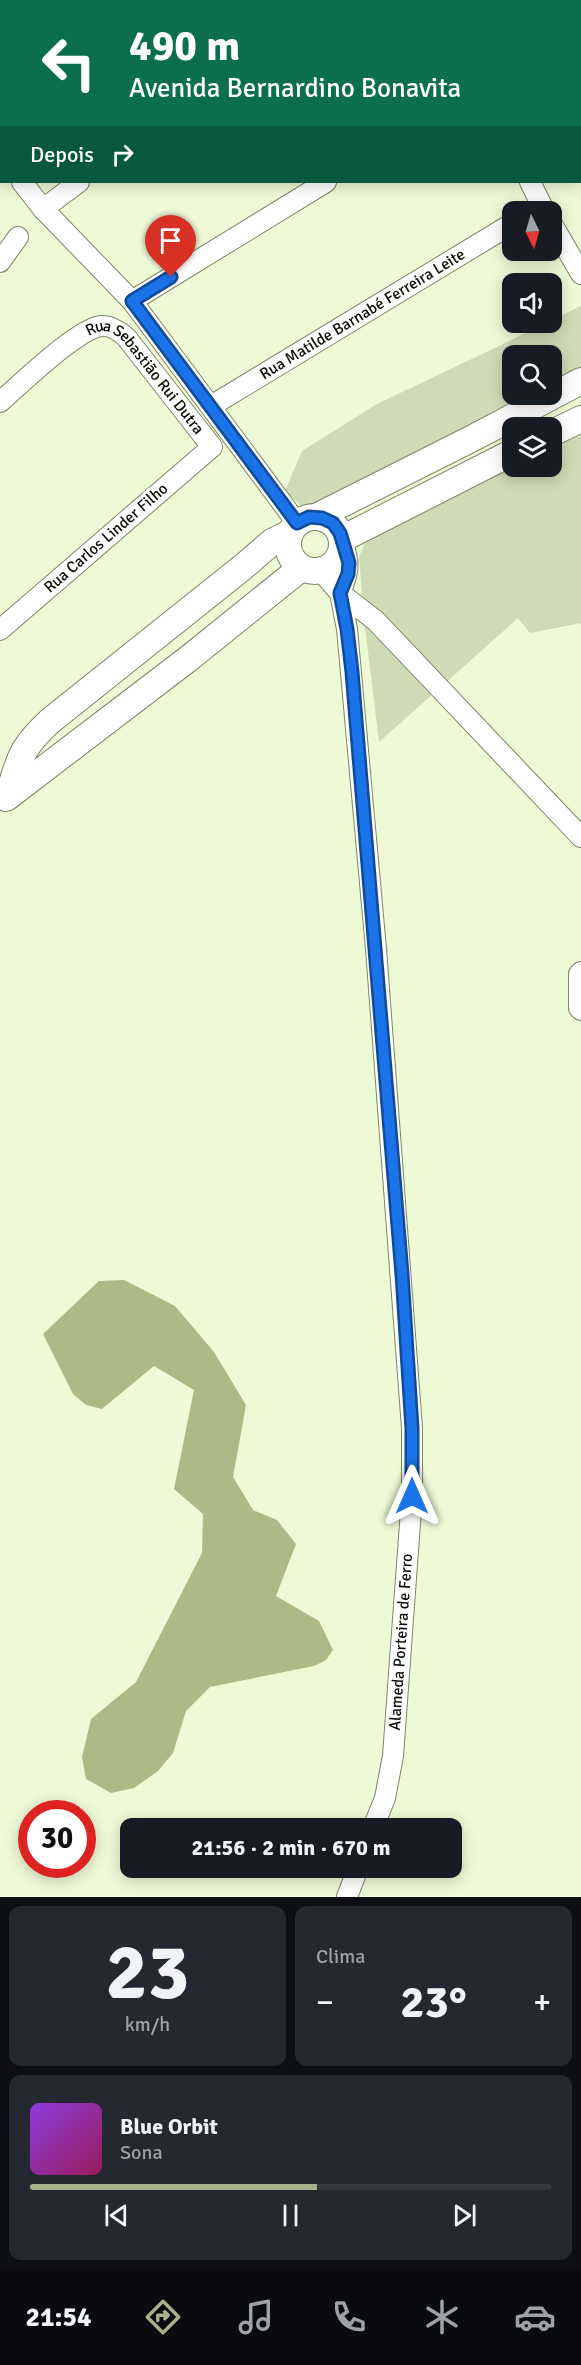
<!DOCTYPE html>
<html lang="pt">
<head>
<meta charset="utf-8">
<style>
	:root { --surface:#171b24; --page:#242831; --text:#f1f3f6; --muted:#9ea1a6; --line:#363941; --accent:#a9b18a }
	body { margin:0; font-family:Signika,sans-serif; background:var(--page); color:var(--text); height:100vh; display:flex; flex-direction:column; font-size:22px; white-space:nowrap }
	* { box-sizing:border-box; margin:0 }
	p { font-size:20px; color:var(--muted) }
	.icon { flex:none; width:33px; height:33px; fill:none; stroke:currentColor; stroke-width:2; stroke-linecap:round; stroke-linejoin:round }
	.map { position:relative; height:1897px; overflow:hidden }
	.side { display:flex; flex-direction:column; gap:9px; padding:9px; background:#0d0f14; flex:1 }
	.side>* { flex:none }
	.top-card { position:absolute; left:0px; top:0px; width:582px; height:183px; box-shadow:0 3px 15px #0003; background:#0b6e4f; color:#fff; overflow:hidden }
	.needle { width:39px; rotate:175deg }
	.controls { position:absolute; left:502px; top:201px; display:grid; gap:12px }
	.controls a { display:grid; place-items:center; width:60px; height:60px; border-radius:12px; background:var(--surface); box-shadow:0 3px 15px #0003; font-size:30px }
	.speed { position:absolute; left:18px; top:1800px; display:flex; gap:12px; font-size:30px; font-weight:700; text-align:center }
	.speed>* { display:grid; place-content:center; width:78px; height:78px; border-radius:50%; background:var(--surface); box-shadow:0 3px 15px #0003; line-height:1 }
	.speed .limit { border:9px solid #d22; background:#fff; color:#111 }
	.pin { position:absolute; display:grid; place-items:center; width:51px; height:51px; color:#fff; margin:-62px -26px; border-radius:50% 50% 50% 0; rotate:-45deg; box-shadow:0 0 6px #0007 }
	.pin .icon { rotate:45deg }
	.me { position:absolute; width:66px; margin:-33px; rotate:0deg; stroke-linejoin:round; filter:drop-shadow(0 0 4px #0008) }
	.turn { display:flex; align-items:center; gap:21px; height:126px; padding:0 30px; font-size:27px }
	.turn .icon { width:78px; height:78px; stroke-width:2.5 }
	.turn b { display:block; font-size:42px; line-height:51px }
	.then { display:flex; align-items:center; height:57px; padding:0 30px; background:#0003; gap:12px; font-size:22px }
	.big { font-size:45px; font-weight:700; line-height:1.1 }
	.side .widget { flex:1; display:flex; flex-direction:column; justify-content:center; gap:9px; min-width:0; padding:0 21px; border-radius:12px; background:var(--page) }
	.side .dial { align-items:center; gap:0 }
	.dial b { font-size:78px; line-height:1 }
	.song { display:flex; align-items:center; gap:18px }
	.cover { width:72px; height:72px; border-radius:9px; background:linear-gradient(135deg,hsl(270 70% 55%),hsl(330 70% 35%)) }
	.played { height:6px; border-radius:3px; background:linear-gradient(90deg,var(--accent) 55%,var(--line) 55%) }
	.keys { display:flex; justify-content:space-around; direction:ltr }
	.heat { display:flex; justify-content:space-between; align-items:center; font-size:33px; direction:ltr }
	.side .tiles { flex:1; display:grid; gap:9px; grid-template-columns:1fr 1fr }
	.widget:last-child { grid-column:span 2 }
	.trip { position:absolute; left:120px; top:1818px; width:342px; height:60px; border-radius:12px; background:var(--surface); box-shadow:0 3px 15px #0003; font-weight:700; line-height:60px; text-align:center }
	.dock { display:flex; height:96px; justify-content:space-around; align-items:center; background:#090b0e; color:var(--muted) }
	.dock .icon { width:42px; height:42px }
	.dock .selected { color:var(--accent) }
	.dock b { font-size:27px; color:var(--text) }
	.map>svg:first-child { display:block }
	.green { fill:#cfdab6 }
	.water { fill:#acbb85 }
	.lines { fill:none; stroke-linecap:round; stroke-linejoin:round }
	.minor-casing { stroke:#7c8566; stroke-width:22 }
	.major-casing { stroke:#7c8566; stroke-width:28 }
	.minor { stroke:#fff; stroke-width:20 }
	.major { stroke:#fff; stroke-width:26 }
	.route-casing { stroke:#114b97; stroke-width:15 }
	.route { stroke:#1a73e8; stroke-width:10 }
	.labels { text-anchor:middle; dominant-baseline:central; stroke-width:6; stroke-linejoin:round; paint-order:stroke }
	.street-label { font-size:16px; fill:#0b0e04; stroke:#fff }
</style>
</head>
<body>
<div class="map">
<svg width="581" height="1897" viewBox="0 0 581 1897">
	<rect width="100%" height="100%" fill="#eef9d6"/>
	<g class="green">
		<path d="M165,0H581V25L580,2Z"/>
		<path d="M581,306V371L552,385V356H513V394L533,395L304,508L285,491L302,451L377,404L547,323L552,322V320Z"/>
		<path d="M581,434V623L530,633L518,618L379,742L364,619L359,557L368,536L513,466H552V448Z"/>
	</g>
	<path class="water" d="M124,1280L175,1306L214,1352L246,1405L233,1477L253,1510L277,1520L296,1544L276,1596L319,1621L333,1650L326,1660L314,1666L210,1687L186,1711L173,1753L158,1771L134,1788L111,1793L86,1779L82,1757L91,1719L136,1682L202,1553L203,1514L174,1489L194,1390L154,1366L102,1409L86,1405L73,1394L43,1334L99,1281Z"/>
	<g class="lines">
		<g class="minor-casing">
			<g id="minor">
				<path d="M166,0L173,2"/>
				<path d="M124,2L131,0"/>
				<path d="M580,42L581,41"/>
				<path d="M0,76L2,75"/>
				<path d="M0,153L2,155"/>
				<path d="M22,182L43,209L132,301L297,523"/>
				<path d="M530,182L545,212"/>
				<path d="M43,209L79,182"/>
				<path d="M552,224L581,274"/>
				<path d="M0,262L18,237"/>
				<path d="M132,301L326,182"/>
				<path id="s1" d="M0,402C20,385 77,329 101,326C110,325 119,331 126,337L212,447L0,630"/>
				<path id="s2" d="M211,406L513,223"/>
				<path d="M321,571L340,593L347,629L376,949L412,1428V1496L393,1756L385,1798L373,1828"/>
				<path d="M340,593L376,621L581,837"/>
				<path d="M340,593C348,574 351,563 342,543"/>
				<path d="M581,972L579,974V1008L581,1010"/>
				<path d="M347,1897L358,1868"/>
			</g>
		</g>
		<g class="major-casing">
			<g id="major">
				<path d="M552,433L581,419"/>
				<circle cx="315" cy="544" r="27"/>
				<path d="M316,517L473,438L581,381"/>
				<path d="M342,539L513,452"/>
				<path d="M8,796C20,758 20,749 50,721L243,567L272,542L290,533"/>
				<path d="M6,798L188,659L301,568"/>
			</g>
		</g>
		<use href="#minor" class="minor"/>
		<use href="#major" class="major"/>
	</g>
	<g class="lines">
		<g class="route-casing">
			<path id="route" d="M171,277L132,301L297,523L309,517L322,518L333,523L340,533L349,563L348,574L340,593L347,629L352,672L402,1274L412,1428V1496"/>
		</g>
		<use href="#route" class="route"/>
	</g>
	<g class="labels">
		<g class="street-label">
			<text stroke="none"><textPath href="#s2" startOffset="177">Rua Matilde Barnabé Ferreira Leite</textPath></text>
			<text stroke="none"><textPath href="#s1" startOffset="194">Rua Sebastião Rui Dutra</textPath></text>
			<text transform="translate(106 538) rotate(-41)">Rua Carlos Linder Filho</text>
			<text transform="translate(401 1642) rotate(-86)">Alameda Porteira de Ferro</text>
		</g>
	</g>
</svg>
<div class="controls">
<a><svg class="needle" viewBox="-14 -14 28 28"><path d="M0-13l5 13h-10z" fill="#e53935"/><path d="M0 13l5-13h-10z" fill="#9ea1a6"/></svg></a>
<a><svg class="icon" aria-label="sound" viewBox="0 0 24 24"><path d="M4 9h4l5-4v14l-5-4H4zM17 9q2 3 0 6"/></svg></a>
<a><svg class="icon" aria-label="search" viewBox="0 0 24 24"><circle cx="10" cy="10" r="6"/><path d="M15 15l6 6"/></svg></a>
<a><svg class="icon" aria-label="layers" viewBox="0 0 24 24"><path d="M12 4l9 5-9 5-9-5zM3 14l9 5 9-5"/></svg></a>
</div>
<div class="speed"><div class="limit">30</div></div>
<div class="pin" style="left:171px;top:277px;background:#d93025"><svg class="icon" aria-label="arrive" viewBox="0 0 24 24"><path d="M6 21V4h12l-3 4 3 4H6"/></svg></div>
<svg class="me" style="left:412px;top:1496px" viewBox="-20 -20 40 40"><path d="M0-17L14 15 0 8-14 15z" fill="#1a73e8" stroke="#fff" stroke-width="4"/></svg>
<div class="trip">21:56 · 2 min · 670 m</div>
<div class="top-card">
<div class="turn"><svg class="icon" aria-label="left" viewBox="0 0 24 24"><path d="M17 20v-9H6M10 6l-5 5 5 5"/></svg><div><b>490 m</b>Avenida Bernardino Bonavita</div></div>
<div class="then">Depois<svg class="icon" aria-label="right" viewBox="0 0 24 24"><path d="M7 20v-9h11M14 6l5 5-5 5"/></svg></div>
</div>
</div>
<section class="side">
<div class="tiles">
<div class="widget dial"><b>23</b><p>km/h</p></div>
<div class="widget"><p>Clima</p>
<div class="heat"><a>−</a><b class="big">23°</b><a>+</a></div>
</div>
<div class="widget">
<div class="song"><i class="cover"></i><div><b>Blue Orbit</b><p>Sona</p></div></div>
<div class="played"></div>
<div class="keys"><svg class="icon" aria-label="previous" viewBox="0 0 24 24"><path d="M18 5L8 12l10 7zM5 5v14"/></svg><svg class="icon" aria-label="pause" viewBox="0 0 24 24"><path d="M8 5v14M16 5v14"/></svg><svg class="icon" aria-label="next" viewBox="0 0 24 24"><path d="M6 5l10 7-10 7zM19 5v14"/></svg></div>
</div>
</div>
</section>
<nav class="dock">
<b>21:54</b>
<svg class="icon selected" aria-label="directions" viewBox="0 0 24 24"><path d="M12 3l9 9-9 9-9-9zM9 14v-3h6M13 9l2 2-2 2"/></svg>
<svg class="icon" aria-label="music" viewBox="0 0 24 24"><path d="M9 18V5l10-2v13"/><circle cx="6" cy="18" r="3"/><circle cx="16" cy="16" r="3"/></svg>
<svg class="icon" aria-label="phone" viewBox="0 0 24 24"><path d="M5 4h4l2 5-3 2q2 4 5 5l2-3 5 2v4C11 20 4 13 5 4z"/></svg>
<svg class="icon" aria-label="climate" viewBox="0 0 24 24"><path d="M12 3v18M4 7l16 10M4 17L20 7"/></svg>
<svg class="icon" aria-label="car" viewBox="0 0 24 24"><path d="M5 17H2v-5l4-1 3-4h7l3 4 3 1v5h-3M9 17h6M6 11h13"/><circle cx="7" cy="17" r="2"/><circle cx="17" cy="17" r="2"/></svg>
</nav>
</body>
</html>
